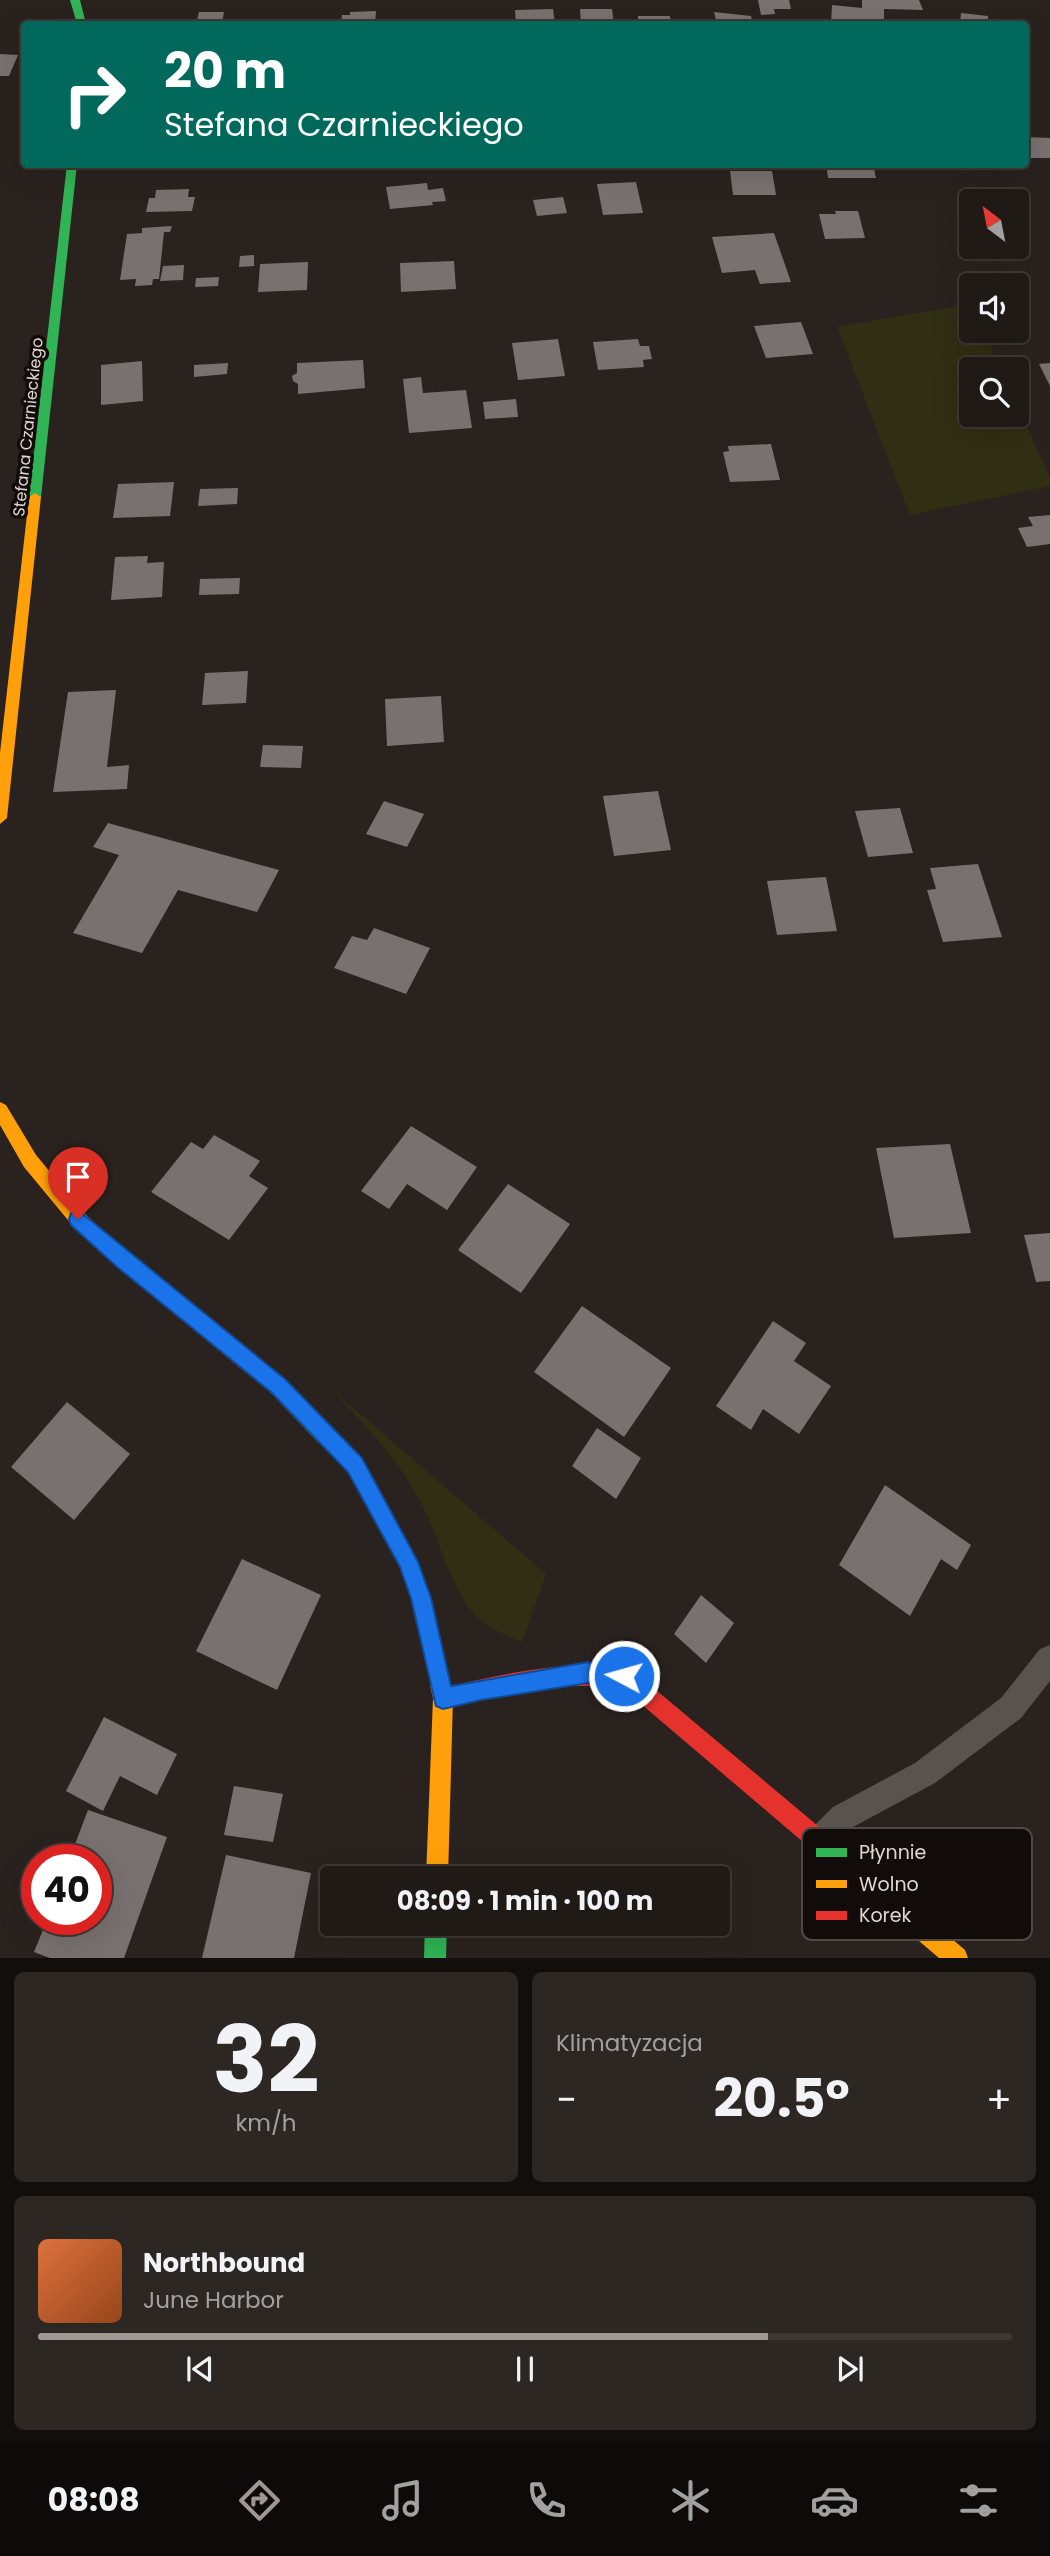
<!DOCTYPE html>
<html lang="pl">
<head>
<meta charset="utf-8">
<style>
	:root { --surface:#201a16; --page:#2d2723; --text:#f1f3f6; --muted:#a2a1a1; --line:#3d3835; --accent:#a09793 }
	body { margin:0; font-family:Poppins,sans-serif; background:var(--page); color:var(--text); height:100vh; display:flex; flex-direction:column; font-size:26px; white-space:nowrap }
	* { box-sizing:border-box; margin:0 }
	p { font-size:23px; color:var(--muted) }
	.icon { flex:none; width:38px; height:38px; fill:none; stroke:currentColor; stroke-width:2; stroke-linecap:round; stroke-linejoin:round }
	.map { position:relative; height:1958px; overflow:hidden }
	.sheet { display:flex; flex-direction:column; gap:14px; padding:14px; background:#120e0c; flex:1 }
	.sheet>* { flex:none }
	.top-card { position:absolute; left:21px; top:21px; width:1008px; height:147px; border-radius:7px; box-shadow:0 7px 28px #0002,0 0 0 2px var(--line); background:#00695c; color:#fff; overflow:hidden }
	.needle { width:46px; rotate:328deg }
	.controls { position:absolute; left:959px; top:189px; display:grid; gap:14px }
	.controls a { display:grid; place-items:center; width:70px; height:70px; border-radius:7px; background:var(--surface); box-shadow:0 7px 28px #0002,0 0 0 2px var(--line); font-size:35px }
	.speed { position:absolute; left:21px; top:1844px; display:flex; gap:14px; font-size:35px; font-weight:700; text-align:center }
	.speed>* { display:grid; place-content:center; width:91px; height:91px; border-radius:50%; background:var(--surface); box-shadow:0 7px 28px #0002,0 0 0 2px var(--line); line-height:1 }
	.speed .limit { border:10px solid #d22; background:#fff; color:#111 }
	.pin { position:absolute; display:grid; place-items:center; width:60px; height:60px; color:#fff; margin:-72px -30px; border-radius:50% 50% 50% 0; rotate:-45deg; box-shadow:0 0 7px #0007 }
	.pin .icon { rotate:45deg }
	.me { position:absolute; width:77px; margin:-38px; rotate:276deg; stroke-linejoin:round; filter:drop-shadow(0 0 5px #0008) }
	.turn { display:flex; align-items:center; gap:24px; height:147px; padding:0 28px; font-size:32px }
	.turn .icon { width:91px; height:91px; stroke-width:2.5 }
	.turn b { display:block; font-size:49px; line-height:60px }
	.big { font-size:52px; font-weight:700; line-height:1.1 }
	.sheet .tile { flex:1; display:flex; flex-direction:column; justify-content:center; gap:10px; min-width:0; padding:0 24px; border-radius:10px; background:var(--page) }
	.sheet .dial { align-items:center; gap:0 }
	.dial b { font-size:91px; line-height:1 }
	.song { display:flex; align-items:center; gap:21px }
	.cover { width:84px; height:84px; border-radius:10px; background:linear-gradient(135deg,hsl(20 70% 55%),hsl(20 70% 35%)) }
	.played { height:7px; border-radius:4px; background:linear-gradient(90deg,var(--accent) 75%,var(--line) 75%) }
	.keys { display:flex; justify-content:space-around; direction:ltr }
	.heat { display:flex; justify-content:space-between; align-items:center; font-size:38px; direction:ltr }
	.sheet .tiles { flex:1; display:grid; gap:14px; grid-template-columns:1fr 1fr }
	.tile:last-child { grid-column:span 2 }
	.trip { position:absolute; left:320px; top:1866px; width:410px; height:70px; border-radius:7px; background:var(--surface); box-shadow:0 7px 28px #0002,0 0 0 2px var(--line); font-weight:700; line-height:70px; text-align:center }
	.menu { display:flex; height:112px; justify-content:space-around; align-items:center; background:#0d0a09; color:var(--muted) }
	.menu .icon { width:49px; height:49px }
	.menu .selected { color:var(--accent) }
	.menu b { font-size:32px; color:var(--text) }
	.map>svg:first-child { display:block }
	.green { fill:#302f14 }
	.building { fill:#79716f }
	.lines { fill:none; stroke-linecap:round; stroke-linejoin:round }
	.lane { fill:#58534d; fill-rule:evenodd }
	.fast { fill:#30b455; fill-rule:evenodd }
	.slow { fill:#ff9f0a; fill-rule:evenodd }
	.jam { fill:#e5322d; fill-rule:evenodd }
	.route { fill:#1a73e8; stroke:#114b97; stroke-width:2 }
	.labels { text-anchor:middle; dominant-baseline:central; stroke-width:7; stroke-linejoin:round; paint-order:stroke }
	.far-street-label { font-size:16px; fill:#e0d6d2; stroke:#110b09 }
	.key { fill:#110b09; stroke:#4f4845; stroke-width:2 }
	.key-label { font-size:19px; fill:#e0d6d2 }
</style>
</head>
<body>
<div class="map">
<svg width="1050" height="1958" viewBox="0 0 1050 1958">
	<rect width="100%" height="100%" fill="#2a221e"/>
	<g class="green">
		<path d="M971,304V331H984L1001,369H971V415H1017V404L1050,478V486L910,515L837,327Z"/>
		<path d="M331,1389L546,1574L522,1642C506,1635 487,1628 475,1615C448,1584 440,1539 421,1503C399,1460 364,1424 331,1389Z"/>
	</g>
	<g class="building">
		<path d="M758,0H789L791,9H774L775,14L761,15Z"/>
		<path d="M862,0H919L923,10L884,9V24H831L832,5L862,8Z"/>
		<path d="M553,9L555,24H516L515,10Z"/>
		<path d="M580,9H612L614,24H581Z"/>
		<path d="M376,11L375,24H341L342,15H350V12Z"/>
		<path d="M199,12H224L222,24H196Z"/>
		<path d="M714,12L751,16L753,24H717Z"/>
		<path d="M961,13L988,16V22L998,24H960Z"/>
		<path d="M638,16H670L671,24H638Z"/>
		<path d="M0,54L18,55L9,76H0Z"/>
		<path d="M1026,137L1050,138V158H1026Z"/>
		<path d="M826,164H873L876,178H828Z"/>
		<path d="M730,171H772L776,195H733Z"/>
		<path d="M636,182L643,213L603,215L597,184Z"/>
		<path d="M427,183L428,190L443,188L446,201L432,202L433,205L390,209L386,187Z"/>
		<path d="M189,189L188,197H195L192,211L146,212L149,198H155L156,190Z"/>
		<path d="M563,197L567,213L537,216L533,200Z"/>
		<path d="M835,211H858L865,238L825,239L819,214H836Z"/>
		<path d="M172,226L170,232H164L159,279H153L152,285L135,286L136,279L120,280L127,234L142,233V228Z"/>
		<path d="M774,233L791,282L760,284L755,270L722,273L712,237Z"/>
		<path d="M1017,233L1023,252L984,253L983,247H1017Z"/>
		<path d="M254,255V266L239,267L240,256Z"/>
		<path d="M454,261L456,289L401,292L400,263Z"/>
		<path d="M308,262L307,290L258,292L260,264Z"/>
		<path d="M184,265L183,280L160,281L163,266Z"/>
		<path d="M219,277L218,286L195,287L196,278Z"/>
		<path d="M801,322L813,354L766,358L754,326Z"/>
		<path d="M558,339L565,376L518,380L512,343Z"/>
		<path d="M638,339L640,346H649L652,359L643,360L644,367L598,370L593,342Z"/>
		<path d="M363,360L365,388L298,394V384L293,381L292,376L297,373V363Z"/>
		<path d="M142,361L143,401L101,405V365Z"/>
		<path d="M228,363L227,374L194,377V365Z"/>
		<path d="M1050,363V386L1039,364Z"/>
		<path d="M421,377L423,393L466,390L472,428L409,433L403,379Z"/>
		<path d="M516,399L518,417L485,419L483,402Z"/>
		<path d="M771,444L780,480L730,482L723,452L729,451L728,446Z"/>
		<path d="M174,482L170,516L113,518L118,484Z"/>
		<path d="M238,488L237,504L198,506L200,489Z"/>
		<path d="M1050,515V544L1027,547L1018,528L1033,526L1028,517Z"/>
		<path d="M148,556L147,563L164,562L162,597L111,600L115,557Z"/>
		<path d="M240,578L239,594L199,595L200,579Z"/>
		<path d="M248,671L246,703L202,705L205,673Z"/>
		<path d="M116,690L107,767L129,765L127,789L53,792L68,692Z"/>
		<path d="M441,696L444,742L387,746L385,699Z"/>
		<path d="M263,745L303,746L301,768L260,767Z"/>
		<path d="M658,791L671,850L614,856L603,796Z"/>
		<path d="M384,801L424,814L407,847L366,834Z"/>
		<path d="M900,808L913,853L868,857L855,811Z"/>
		<path d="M108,823L279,870L257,912L178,890L142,953L73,933L119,855L93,847Z"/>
		<path d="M978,864L1002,937L943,942L927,890L936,889L930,868Z"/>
		<path d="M826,877L837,931L777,935L767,881Z"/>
		<path d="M374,928L430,948L406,994L334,968L352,936L367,940Z"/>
		<path d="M411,1126L477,1167L447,1210L407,1184L389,1209L361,1191Z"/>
		<path d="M214,1135L260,1161L249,1176L268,1188L229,1240L151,1192L191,1142L203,1149Z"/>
		<path d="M950,1144L971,1233L894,1238L876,1148Z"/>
		<path d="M508,1184L570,1224L521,1293L458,1250Z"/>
		<path d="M1050,1233V1281L1036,1282L1024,1235Z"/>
		<path d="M582,1306L671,1368L624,1437L534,1372Z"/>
		<path d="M773,1321L806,1343L794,1361L831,1386L799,1434L763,1409L751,1430L716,1406Z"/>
		<path d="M67,1402L130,1454L74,1520L11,1467Z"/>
		<path d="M597,1428L641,1458L616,1499L572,1466Z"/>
		<path d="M885,1485L971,1545L957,1570L941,1559L910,1616L839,1565Z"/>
		<path d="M242,1559L321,1595L277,1690L196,1651Z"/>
		<path d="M701,1595L734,1623L706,1663L674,1634Z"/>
		<path d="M104,1717L177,1754L157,1795L120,1776L103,1811L66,1791Z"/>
		<path d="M234,1786L283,1794L273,1842L224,1835Z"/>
		<path d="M88,1810L167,1837L124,1958H50L34,1952L47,1920H96V1860H69Z"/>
		<path d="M226,1855L311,1873L294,1958H202Z"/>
	</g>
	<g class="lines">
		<path class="lane" d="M1050,1645V1681L1021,1718L935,1783L853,1827L829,1851L819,1855L809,1851L805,1841L809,1831L833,1807L915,1763L1001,1698L1040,1649Z"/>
		<g class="fast">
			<path d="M70,0H80L86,24H77Z"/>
			<path d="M67,164H77L41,497L35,501L29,497Z"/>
			<path d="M318,1419L325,1421L362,1458L415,1555L431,1598L450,1685L447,1692L440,1695L433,1692L411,1598L400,1567L348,1472L311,1435L309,1428L311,1421Z"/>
			<path d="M425,1923H447L446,1958H424Z"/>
		</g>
		<g class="slow">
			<path d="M35,493L41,497L7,818L0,824V753L29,497Z"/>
			<path d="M0,1102L6,1105L36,1155L84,1213L128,1254L285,1379L325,1421L327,1428L325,1435L318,1437L311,1435L271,1393L116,1266L72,1225L24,1167L0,1125Z"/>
			<path d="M440,1675L447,1678L453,1698L448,1878H426L433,1698L430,1685L433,1678Z"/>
			<path d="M859,1864L867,1867L965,1950L968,1958H939L851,1883L848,1875L851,1867Z"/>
		</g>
		<path class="jam" d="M601,1664L631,1669L867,1867L870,1875L867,1883L859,1886L851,1883L620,1686H556L443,1708L436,1705L433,1698L436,1691L443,1688C496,1675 547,1665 601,1664Z"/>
	</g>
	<path class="route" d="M78,1210L285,1379L362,1458L418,1562L431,1598L451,1686L588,1662L632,1669L635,1676L632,1684L624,1687L588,1683L481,1700L443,1709L436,1706L411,1598L400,1567L348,1472L271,1392L116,1266L71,1225L69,1219L71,1213Z"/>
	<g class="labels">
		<g class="far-street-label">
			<text transform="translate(28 427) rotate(-84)">Stefana Czarnieckiego</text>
		</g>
	</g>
	<rect x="802" y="1828" width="230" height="112" rx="10" class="key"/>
	<rect x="816" y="1848" width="31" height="9" fill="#30b455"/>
	<rect x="816" y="1880" width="31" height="8" fill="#ff9f0a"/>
	<rect x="816" y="1911" width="31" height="9" fill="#e5322d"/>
	<g class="key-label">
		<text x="859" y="1859">Płynnie</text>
		<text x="859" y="1891">Wolno</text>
		<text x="859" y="1922">Korek</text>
	</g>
</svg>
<div class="controls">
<a><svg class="needle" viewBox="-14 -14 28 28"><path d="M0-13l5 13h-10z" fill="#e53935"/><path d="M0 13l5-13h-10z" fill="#a2a1a1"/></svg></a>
<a><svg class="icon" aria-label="sound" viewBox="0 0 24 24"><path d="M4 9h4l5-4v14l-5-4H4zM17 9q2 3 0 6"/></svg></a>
<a><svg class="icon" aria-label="search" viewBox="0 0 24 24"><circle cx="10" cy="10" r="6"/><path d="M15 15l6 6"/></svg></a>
</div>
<div class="speed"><div class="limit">40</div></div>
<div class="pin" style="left:78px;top:1219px;background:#d93025"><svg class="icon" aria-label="arrive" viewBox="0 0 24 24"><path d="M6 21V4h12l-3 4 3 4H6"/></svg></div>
<svg class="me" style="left:624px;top:1676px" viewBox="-20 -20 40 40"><circle r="17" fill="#1a73e8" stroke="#fff" stroke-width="3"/><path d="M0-11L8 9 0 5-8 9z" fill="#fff"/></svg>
<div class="trip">08:09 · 1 min · 100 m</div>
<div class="top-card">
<div class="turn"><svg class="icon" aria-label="right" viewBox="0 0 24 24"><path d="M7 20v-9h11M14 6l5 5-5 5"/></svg><div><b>20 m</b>Stefana Czarnieckiego</div></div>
</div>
</div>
<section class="sheet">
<div class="tiles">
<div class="tile dial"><b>32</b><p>km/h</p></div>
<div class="tile"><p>Klimatyzacja</p>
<div class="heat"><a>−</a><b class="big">20.5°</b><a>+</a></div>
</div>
<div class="tile">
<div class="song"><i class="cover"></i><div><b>Northbound</b><p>June Harbor</p></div></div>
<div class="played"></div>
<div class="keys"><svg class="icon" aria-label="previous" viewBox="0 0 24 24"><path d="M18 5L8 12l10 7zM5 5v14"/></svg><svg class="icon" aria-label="pause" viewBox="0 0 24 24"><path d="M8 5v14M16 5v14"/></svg><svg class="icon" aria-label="next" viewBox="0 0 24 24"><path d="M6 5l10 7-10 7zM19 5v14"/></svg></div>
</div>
</div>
</section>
<nav class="menu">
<b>08:08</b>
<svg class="icon selected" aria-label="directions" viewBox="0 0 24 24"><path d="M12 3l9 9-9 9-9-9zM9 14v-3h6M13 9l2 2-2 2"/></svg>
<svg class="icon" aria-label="music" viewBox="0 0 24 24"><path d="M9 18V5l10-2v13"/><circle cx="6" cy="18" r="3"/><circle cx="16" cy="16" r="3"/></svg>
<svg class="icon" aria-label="phone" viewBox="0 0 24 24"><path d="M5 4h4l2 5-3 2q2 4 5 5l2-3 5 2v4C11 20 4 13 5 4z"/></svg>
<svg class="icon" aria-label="climate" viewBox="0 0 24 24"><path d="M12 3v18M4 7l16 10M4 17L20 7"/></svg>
<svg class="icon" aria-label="car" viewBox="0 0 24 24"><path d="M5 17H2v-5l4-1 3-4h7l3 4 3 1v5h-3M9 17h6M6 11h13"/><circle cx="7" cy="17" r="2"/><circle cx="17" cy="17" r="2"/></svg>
<svg class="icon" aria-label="filters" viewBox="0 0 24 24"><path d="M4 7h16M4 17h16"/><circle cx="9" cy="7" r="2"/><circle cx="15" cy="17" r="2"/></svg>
</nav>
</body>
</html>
